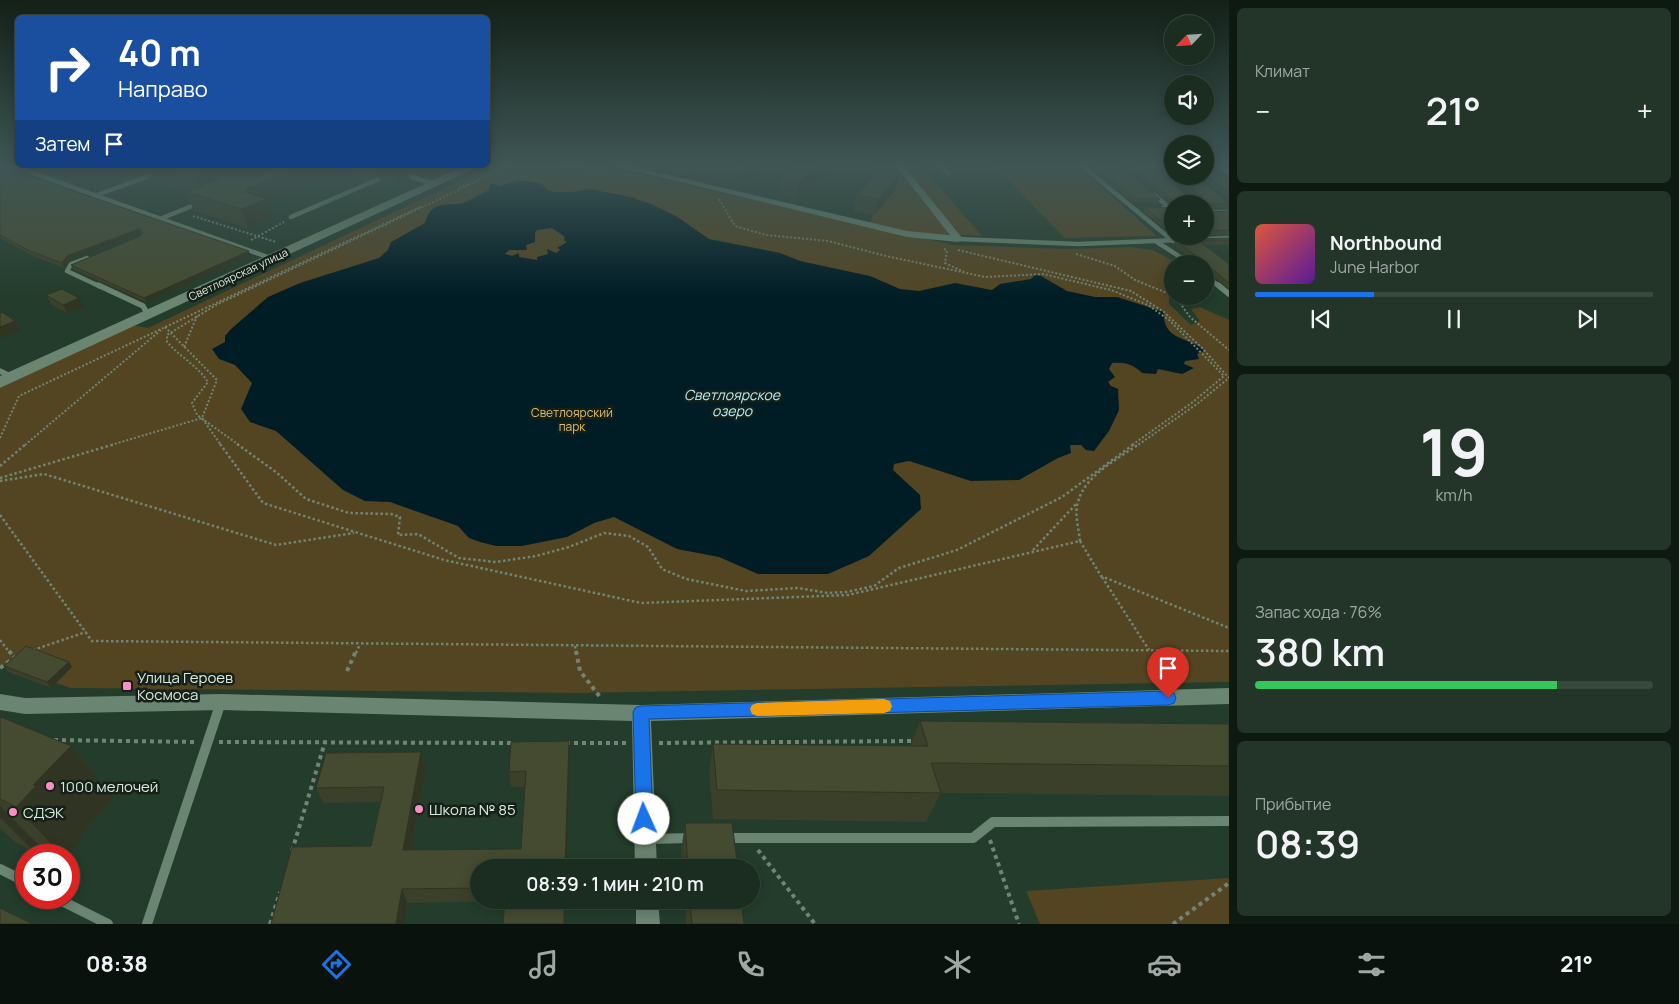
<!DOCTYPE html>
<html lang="ru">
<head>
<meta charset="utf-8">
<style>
	:root { --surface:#1a2d20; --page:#233529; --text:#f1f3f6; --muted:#9fa8a5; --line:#38493e; --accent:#1a73e8 }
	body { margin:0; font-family:Manrope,sans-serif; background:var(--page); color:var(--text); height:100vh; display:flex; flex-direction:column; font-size:19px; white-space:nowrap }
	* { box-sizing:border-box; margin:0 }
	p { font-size:16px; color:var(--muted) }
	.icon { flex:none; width:28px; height:28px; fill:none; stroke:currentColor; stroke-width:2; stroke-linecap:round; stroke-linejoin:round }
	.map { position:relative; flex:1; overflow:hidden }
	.drawer { display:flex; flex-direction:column; gap:8px; padding:8px; background:#0e1912; width:450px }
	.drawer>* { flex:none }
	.top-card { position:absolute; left:15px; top:15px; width:475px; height:152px; border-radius:8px; box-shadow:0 2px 12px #0003,0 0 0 1px var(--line); background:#1a4fa0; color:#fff; overflow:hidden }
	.needle { width:32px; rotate:245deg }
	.buttons { position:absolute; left:1164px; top:15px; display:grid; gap:10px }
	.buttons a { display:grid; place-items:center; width:50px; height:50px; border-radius:50%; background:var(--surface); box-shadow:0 2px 12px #0003,0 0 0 1px var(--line); font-size:25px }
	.speed { position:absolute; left:15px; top:844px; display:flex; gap:10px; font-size:25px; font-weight:700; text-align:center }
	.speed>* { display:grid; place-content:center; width:65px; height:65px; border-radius:50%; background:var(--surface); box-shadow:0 2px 12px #0003,0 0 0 1px var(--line); line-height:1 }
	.speed .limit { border:8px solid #d22; background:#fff; color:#111 }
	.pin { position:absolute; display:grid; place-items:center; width:42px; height:42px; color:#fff; margin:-51px -21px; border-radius:50% 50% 50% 0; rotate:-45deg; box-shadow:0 0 5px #0007 }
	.pin .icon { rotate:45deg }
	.me { position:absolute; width:55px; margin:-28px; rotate:358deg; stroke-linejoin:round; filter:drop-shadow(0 0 4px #0008) }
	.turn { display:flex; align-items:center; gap:18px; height:105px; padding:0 20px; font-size:22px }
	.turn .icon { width:65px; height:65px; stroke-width:2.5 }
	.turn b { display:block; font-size:35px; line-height:42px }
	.then { display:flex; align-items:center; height:48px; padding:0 20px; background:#0003; gap:10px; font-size:19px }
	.big { font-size:38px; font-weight:600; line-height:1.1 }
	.drawer .widget { flex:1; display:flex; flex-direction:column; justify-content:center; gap:8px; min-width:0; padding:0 18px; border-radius:8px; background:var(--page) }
	.drawer .dial { align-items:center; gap:0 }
	.dial b { font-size:65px; line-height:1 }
	.song { display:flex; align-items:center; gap:15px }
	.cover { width:60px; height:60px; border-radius:8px; background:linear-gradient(135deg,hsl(10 70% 55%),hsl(270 70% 35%)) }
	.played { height:5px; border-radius:2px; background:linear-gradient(90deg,var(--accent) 30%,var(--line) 30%) }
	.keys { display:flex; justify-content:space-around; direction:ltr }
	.heat { display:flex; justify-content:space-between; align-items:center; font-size:28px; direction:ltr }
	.charge { height:8px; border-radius:4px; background:linear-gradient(90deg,#34c759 76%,var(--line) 0) }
	.trip { position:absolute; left:470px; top:859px; width:290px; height:50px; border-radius:25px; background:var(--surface); box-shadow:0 2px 12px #0003,0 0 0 1px var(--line); font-weight:600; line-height:50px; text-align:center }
	.dock { display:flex; height:80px; justify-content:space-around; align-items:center; background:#0a120d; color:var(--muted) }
	.dock .icon { width:35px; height:35px }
	.dock .on { color:var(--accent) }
	.dock b { font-size:22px; color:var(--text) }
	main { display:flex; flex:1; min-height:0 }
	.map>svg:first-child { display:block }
	.green { fill:#534522 }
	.water { fill:#001d26; fill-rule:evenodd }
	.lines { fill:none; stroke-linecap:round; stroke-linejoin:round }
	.path-far2 { stroke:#708576; stroke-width:2; stroke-dasharray:2 2; stroke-linecap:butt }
	.path-far1 { stroke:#708576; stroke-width:2.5; stroke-dasharray:2.5 2.5; stroke-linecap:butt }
	.path { stroke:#708576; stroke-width:4; stroke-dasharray:4 4; stroke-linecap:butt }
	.service-far2 { stroke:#6a8571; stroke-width:4.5 }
	.service-far1 { stroke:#6a8571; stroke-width:5.5 }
	.service { stroke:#6a8571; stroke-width:10 }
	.minor { fill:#6a8571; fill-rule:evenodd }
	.secondary { fill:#6a8571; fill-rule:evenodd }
	.wall { fill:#3a4029; fill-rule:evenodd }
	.shaded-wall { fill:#303422 }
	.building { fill:#444b30; stroke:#303422 }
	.route { fill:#1a73e8; stroke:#114b97 }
	.slow { fill:#f59e0b }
	.poi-dot { fill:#fb8fc5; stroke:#152018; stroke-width:2 }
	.labels { text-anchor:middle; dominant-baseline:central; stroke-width:5; stroke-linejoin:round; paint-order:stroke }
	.far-street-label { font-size:11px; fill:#dae9de; stroke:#152018 }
	.park-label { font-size:12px; fill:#ddbe73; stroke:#152018 }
	.water-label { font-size:14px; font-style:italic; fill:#b4ebfc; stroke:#152018 }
	.near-poi-label { font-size:15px; fill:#dae9de; stroke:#152018; text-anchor:start }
</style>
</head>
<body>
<main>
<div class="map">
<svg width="1229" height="924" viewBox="0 0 1229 924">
	<rect width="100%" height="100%" fill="#233c2b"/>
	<g class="green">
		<path d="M494,165H599L953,245L1067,249L1130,247L1153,250L1179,264H1172V291L1169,295V304L1191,325L1200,321L1191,309L1200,307L1229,320V682L576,693L71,688L0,665V388L131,325L148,328Z"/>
		<path d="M874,165H920L982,236L908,232L869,224C880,207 876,184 874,165Z"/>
		<path d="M993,165H1076L1157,236L1065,238Z"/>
		<path d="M1229,878V924H1040L1026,891Z"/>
	</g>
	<path class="water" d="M517,181H527L542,184L547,190L553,192H573L590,189L630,197L651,204L676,216L709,239L780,253L800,261L870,276L900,289L919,291L955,283L992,290L1000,284L1031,279L1035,275L1041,276L1067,291L1095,297H1117L1164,312C1162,343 1195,337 1204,351L1197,354L1199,359L1185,361L1184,364L1194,368L1182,374L1158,369L1156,374L1142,373C1133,364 1125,362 1112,363L1109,369L1115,377L1108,382L1111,386L1118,389L1119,410L1109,431L1094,451L1086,450L1081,445H1070L1071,453L1058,458L1019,480L971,481L909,461L894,464L893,470L920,495L921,509L869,556L828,574H758L719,557L677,549L614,517L594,523L567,537L522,546H496L480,542L469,538L458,526L390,502L365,501L343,490L276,431L250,422L241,409L252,383L235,365L219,359L212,349L225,342V336L231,329L268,297L300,283L379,258L388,250L391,242L425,223C432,195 453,210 470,200C477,197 481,193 488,191L491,183L500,186ZM552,228L565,237L564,240L567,242L557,248L560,249L559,251L556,253L547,249L548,254L537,257V260L519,257V253L512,256L505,254L509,250H527L526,245L535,242V233L537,230Z"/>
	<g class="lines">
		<g class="path-far2">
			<path d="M549,165L570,167"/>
			<path d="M569,165L606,172"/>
			<path d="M459,188L507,165"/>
			<path d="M719,199L735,226L766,235L828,241L886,256L985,277L1043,274L1111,290L1148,305L1169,320L1224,376L1193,402L1132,445"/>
			<path d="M193,216L276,242"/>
			<path d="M251,240L284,222"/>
			<path d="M944,249L947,250L945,263L964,272"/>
			<path d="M958,250L1131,291L1164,312L1202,348L1229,378L1197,404L1138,445"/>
			<path d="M1076,254L1115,266L1135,280L1172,295"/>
			<path d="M1175,296L1190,317L1229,350"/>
			<path d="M165,327L217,380L202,418"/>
			<path d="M184,347L197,316"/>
			<path d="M0,438L19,396L422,206"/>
			<path d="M25,445L161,330"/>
			<path d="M111,445L202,418L221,445"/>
			<path d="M239,445L197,415L192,403L208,382C197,365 180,357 167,342V335L216,305L511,165"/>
		</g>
		<g class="path-far1">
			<path d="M220,444L263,503L444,560L641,603L848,595L1080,541C1079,530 1074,513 1078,502C1085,475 1118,459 1139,444"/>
			<path d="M237,444L276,472L306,499L349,513L391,514L400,517L398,535L418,534L459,558L496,562L536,556L569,547L604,533L629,536L648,547L662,569L686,579L746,591L798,588L828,593L846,592L874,586L899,568L957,550L1062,497L1134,444"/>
			<path d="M0,466L26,444"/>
			<path d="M0,478L115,444"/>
			<path d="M0,481L44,474L276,545L354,533"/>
			<path d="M0,515L92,641L1229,651"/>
			<path d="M1080,541L1101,576L1229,628"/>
			<path d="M1033,550L1077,503"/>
			<path d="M1102,577L1149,650"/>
			<path d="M0,640L10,653"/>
			<path d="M575,646L576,653"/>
			<path d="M33,650L86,632"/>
			<path d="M356,653L360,644"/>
		</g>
		<g class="path">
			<path d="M9,651L13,656"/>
			<path d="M576,651L580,671L600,697"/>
			<path d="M0,668L18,655"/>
			<path d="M347,671L356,651"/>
			<path d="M54,740L196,742"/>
			<path d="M219,742L513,743"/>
			<path d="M566,743H626"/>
			<path d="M659,743L913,741"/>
			<path d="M990,840L1019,924"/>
			<path d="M758,850L815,924"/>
			<path d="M292,851L325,742"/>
			<path d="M270,924L280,892"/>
			<path d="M1173,924L1229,883"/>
		</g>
		<g class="service-far2">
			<path d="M343,165L387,171"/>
			<path d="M940,165L948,173"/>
			<path d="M1081,165L1173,241"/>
			<path d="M1218,165L1229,173"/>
			<path d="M400,174L436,184"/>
			<path d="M1154,195L1170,208H1163"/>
			<path d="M94,196L155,174"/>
			<path d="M1205,212H1229"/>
			<path d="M291,217L388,175"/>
			<path d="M160,219L199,203"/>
			<path d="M958,239L1079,244L1229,238"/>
			<path d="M1157,242L1191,264"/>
			<path d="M87,258L71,264L67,271L101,287"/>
			<path d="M1205,275L1220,287"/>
		</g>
		<g class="service-far1">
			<path d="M98,285L143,306L148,315"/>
			<path d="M1218,285L1229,294"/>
			<path d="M0,371L12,377"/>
		</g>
		<g class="service">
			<path d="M725,838H973L993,822L1229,821"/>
			<path d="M648,839L692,838"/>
			<path d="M0,869L26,882"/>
			<path d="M56,898L108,924"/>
			<path d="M147,924L221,702"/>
		</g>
		<g class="minor">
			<path d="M4,165H17L277,258L275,260H269Z"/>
			<path d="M610,165H626L907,231L950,235L895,165H903L963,239L958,242L907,237Z"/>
			<path d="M1229,688V704L651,721L657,868H635L632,721L222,710L25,714L0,710V694L25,698L222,694L641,705Z"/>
			<path d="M636,900H658L660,924H636Z"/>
		</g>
		<path class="secondary" d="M467,165H482L0,388V376Z"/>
	</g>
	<g class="wall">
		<path d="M0,165L30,176L250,256L146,302L73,269L71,265L140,236L142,234L141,233L70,260L64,268L32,256L0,238Z"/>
		<path d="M107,165H333L334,172L267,200L272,217L248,228L193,210L187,192L150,180L147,173L137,176ZM217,173L219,179L217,180L215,174Z"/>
		<path d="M377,165H438L439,167L421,175L408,172L409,180L395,187L380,183L379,175L368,179L356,176L355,172L378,170Z"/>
		<path d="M639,165H703L686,176Z"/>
		<path d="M723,165H768L743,185L722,181Z"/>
		<path d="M798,165H836L797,197L779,193L781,177Z"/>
		<path d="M1086,165H1119L1160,199L1158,203L1132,202Z"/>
		<path d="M1126,165H1152L1195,203H1199V201L1158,165H1172V176H1194L1229,203V207L1228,208H1205V204H1172V205Z"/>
		<path d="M1205,165L1229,181V199L1200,176H1205Z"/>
		<path d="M896,189L874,215L854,211L857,195Z"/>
		<path d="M1144,207L1172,208V235L1143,211Z"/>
		<path d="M1205,211L1207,212L1229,211V235H1205Z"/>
		<path d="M1176,240H1229V245H1204L1229,264V289L1205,270V264H1198L1174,245Z"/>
		<path d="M46,295L84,307L68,314L51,304Z"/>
		<path d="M69,662L72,667L51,688L8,672L4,666Z"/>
		<path d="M0,718L71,746L113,799L80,836L82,838L68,855H59L40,846L34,852L15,842L0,828Z"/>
		<path d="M920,721L1229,724V796L941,793L926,822L713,819L709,773L713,744L910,746Z"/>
		<path d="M421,752L426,767L411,850L521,849L525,787H511L509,772L570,757L567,868H479V900H566L407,903L371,846L380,802L323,803L316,788Z"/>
		<path d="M685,823L738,868H682L681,852Z"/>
		<path d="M685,900H741L744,924H686Z"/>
	</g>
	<g class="shaded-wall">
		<path d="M133,165H144L147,173L137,176Z"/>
		<path d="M198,165H215L217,173L215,174L220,190L202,197L195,176Z"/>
		<path d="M253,165H282L284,174L295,165H333L334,172L267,200L272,217L248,228L242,209L246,189L254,186L249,167Z"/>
		<path d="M391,165H407L409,180L395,187Z"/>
		<path d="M419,165H438L439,167L421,175Z"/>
		<path d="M687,165H703L686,176Z"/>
		<path d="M750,165H768L743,185L744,170Z"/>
		<path d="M820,165H836L797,197L799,182Z"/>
		<path d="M378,171L379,175L368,179L367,175Z"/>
		<path d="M900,174L896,189L874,215L878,199Z"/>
		<path d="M139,229L141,233L70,260L64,268L62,263L67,256Z"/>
		<path d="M249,251L250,256L146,302L144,298Z"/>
		<path d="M79,298L84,307L68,314L63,305Z"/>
		<path d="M15,321L20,331L0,338V327Z"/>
		<path d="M69,662L72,667L51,688L47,682Z"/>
		<path d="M569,741L570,757L567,868H565Z"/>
		<path d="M71,746L113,799L80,836L82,838L68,855H62L16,807L33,785Z"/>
		<path d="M421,752L426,767L408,865L403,850Z"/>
		<path d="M0,806L40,846L34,852L0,817Z"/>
		<path d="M402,889L407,903L404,924H396Z"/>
		<path d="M564,900H566L565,924H564Z"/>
	</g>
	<g class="building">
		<path d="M0,165H5L30,176L249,251L144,298L71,265L140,236L142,233L139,229L67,256L62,263L30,251L0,235Z"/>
		<path d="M160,165H203L214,169L195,176Z"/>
		<path d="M234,165H253L249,167Z"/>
		<path d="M284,165H305L246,189L250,190L245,192L267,199L242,209L187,192L227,176L251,178Z"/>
		<path d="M724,165H750L744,170Z"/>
		<path d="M798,165H820L799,182L781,177Z"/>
		<path d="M1092,165H1119L1160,199L1134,198Z"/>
		<path d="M1132,165H1152L1195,203H1201V197L1177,176H1194L1229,203V204H1206L1205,205V204H1175V202Z"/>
		<path d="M1164,165H1172V173Z"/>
		<path d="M1205,165H1206L1229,181V193L1205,175Z"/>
		<path d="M364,168L378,170V171L367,175L355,172Z"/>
		<path d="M880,170L900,174L878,199L857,195Z"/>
		<path d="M1144,207L1172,208V229Z"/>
		<path d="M1205,211L1207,212L1229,211V230L1205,231Z"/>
		<path d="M1229,238V240H1198L1229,264V283L1176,240Z"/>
		<path d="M62,289L79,298L63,305L46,295Z"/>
		<path d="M2,312L15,321L0,327V313Z"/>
		<path d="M26,646L69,662L47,682L4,666Z"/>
		<path d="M1,717L71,746L33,785L36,786L16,807L0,799V718Z"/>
		<path d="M920,721L1229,724V766L931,763L941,793L717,790L713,744L928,746Z"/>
		<path d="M569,741L565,868H479V888L402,889L396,924H271L292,847L371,846L384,787L316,788L326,753L421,752L403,850L521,849L526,771L509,772L511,742Z"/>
		<path d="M685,823H732L738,868H688Z"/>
		<path d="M505,900H564V924H503Z"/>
		<path d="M690,900H741L744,924H692Z"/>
		<path d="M0,908L33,924H0Z"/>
	</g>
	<linearGradient id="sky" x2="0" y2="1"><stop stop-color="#132118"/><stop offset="0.56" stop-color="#3f5655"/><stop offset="1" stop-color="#3f5655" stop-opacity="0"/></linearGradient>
	<rect width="1229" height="295" fill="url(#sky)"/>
	<path class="route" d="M1168,691L1174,693L1176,698L1174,703L1168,705L649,719L653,819L650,825L644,828L638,825L636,819L633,712L635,708L640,706Z"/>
	<path class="slow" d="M884,699L890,701L892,706L890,711L884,713L757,716L752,714L750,709L752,705L757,703Z"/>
	<g class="poi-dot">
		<rect x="122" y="681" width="10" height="10" rx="2.5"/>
		<circle cx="50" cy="786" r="5"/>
		<circle cx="419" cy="809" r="5"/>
		<circle cx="13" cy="812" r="5"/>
	</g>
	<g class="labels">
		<g class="far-street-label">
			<text transform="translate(238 274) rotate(-25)">Светлоярская улица</text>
		</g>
		<g class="park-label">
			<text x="572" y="412">Светлоярский<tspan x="572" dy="14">парк</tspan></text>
		</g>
		<g class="water-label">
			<text x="732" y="394">Светлоярское<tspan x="732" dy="16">озеро</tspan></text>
		</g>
		<g class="near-poi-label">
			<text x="137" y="677">Улица Героев<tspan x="137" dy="17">Космоса</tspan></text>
			<text x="60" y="786">1000 мелочей</text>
			<text x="429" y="809">Школа № 85</text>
			<text x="23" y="812">СДЭК</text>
		</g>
	</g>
</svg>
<div class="buttons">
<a><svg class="needle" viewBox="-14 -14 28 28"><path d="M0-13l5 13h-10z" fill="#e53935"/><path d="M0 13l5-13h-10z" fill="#9fa8a5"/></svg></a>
<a><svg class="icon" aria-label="sound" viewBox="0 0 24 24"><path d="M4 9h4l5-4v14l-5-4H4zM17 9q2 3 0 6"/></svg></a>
<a><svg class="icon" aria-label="layers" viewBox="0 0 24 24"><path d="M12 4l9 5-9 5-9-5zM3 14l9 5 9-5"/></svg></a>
<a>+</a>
<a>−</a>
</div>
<div class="speed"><div class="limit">30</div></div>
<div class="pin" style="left:1168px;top:698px;background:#d93025"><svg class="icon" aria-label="arrive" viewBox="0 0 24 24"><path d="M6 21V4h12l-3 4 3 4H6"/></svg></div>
<svg class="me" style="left:644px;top:819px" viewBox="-20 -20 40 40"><circle r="19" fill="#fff"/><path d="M0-13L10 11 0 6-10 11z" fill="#1a73e8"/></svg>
<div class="trip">08:39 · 1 мин · 210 m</div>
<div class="top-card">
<div class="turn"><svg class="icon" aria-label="right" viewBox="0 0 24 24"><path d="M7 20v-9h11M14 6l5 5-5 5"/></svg><div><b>40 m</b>Направо</div></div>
<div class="then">Затем<svg class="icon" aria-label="arrive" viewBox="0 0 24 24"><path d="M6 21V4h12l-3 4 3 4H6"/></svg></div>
</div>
</div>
<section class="drawer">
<div class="widget"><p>Климат</p>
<div class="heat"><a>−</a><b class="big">21°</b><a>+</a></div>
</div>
<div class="widget">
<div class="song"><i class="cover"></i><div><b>Northbound</b><p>June Harbor</p></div></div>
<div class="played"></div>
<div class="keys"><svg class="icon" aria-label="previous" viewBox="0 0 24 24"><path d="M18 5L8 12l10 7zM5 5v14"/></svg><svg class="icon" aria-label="pause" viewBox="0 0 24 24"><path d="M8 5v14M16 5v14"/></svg><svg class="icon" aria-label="next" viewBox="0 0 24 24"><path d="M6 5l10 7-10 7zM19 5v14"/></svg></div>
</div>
<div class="widget dial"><b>19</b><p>km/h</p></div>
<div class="widget"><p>Запас хода · 76%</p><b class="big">380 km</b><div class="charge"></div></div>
<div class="widget"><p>Прибытие</p><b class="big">08:39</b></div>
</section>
</main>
<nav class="dock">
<b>08:38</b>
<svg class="icon on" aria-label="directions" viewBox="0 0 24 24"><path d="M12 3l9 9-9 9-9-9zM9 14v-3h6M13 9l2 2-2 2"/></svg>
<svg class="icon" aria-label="music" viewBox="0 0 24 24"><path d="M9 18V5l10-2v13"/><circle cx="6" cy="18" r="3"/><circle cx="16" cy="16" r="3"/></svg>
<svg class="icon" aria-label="phone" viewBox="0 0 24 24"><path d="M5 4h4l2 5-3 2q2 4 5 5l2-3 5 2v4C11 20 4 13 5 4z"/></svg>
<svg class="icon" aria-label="climate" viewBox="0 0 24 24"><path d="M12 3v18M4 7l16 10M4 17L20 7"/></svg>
<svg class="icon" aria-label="car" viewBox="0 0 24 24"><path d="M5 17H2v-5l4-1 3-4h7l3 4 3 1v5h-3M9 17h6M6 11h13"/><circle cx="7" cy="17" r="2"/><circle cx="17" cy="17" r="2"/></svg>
<svg class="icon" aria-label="filters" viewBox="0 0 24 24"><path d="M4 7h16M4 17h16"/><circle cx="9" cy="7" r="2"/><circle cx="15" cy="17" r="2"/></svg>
<b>21°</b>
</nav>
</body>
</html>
